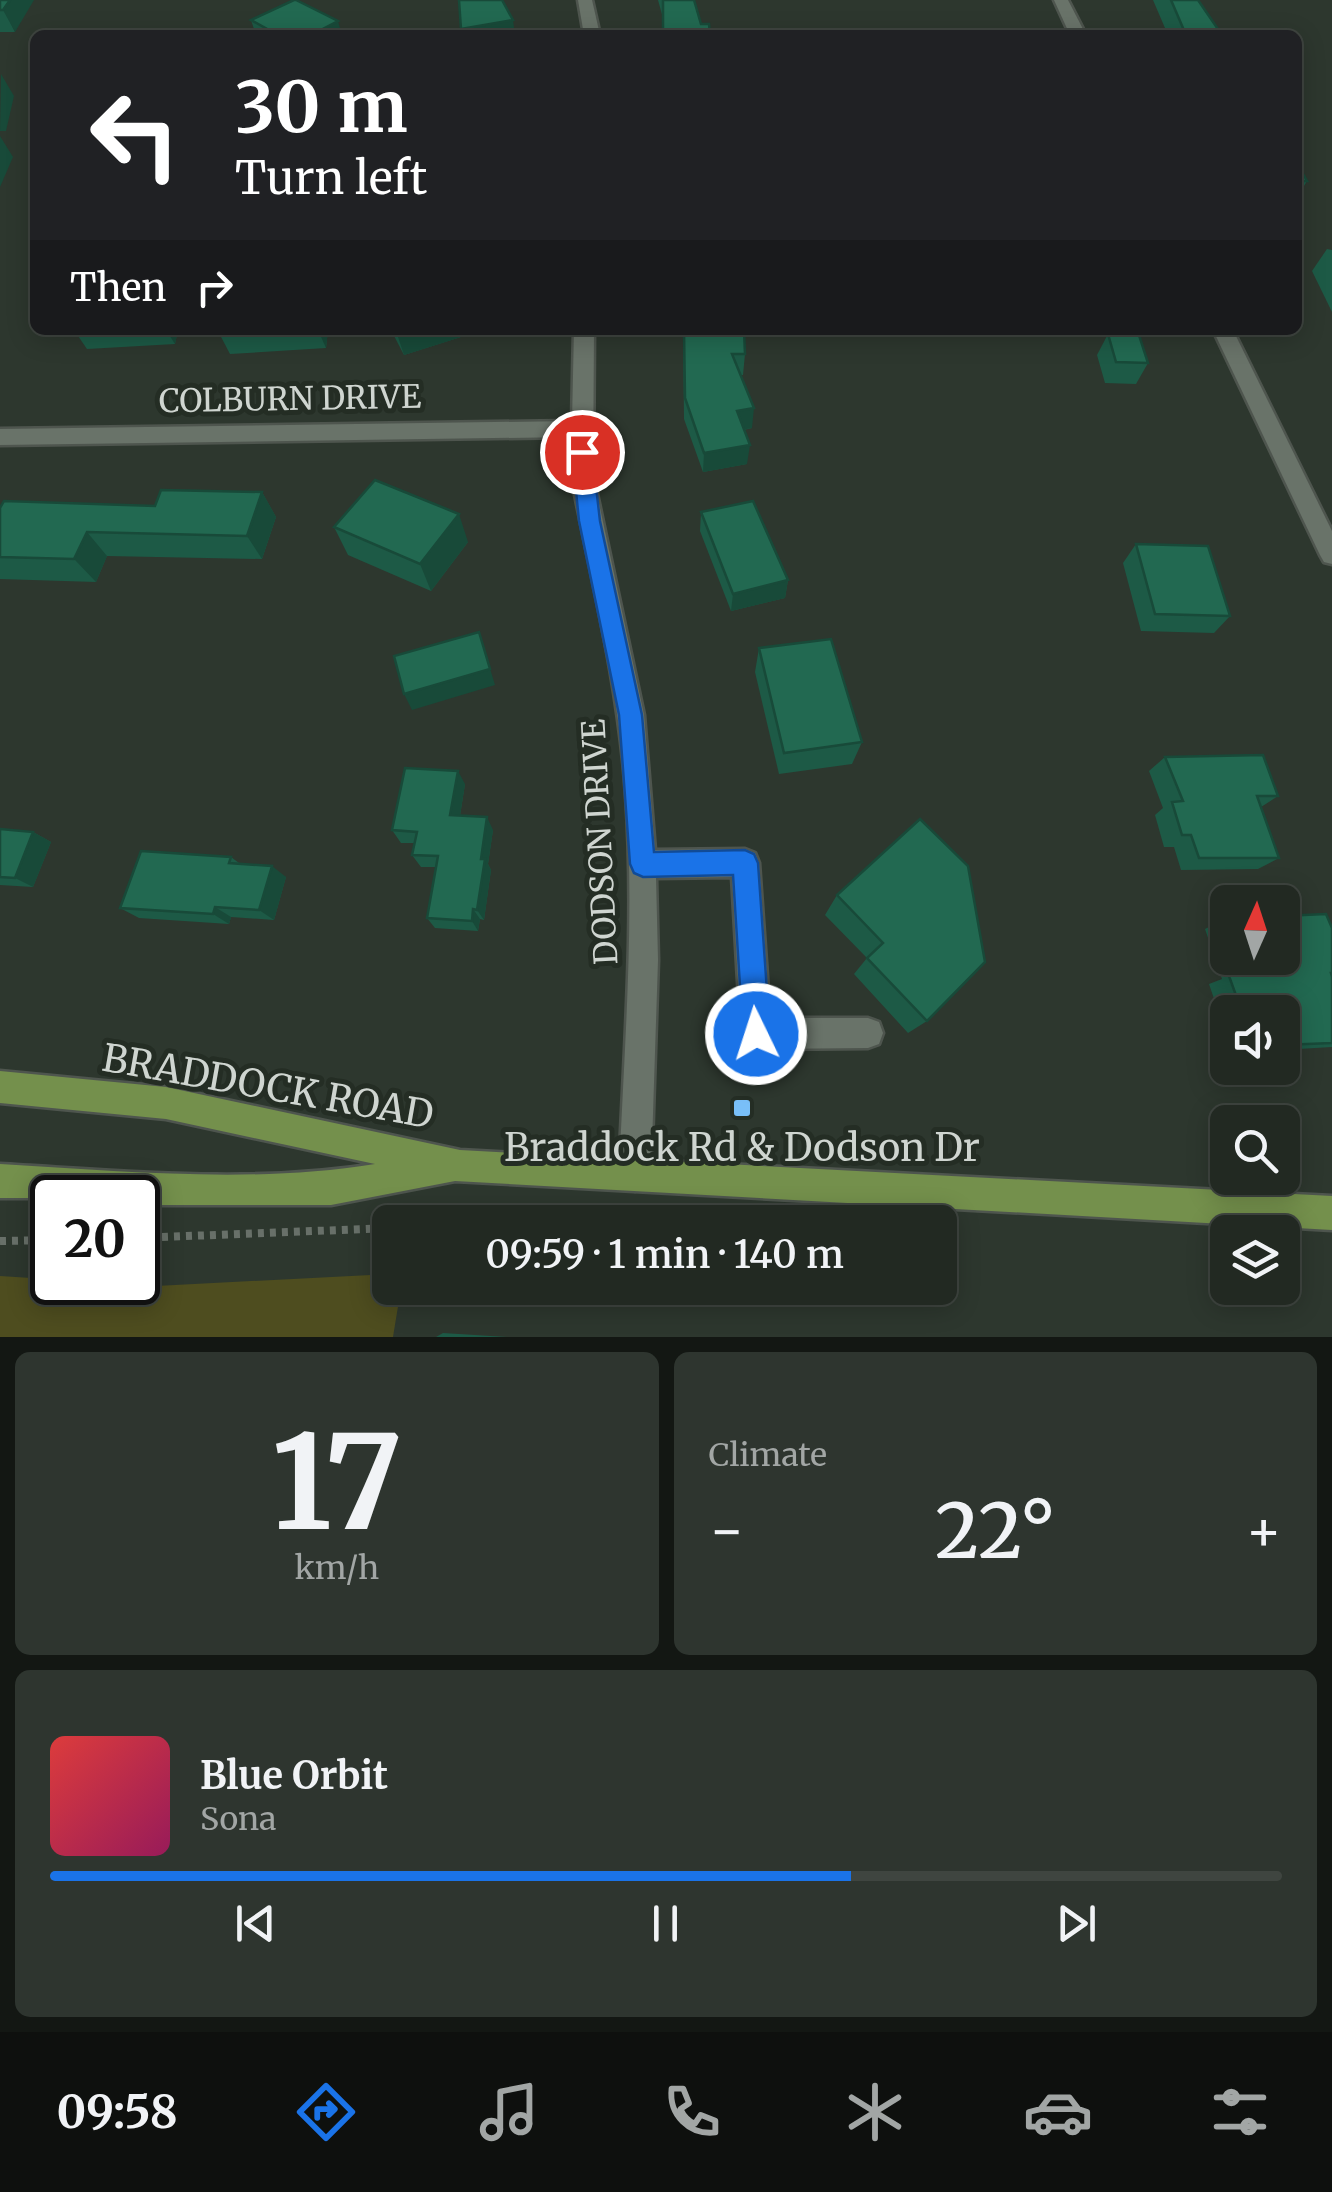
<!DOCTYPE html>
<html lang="en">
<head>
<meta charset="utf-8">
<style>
	:root { --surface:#222922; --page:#2e352f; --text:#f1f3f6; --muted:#a2a6a5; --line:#3f4540; --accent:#1a73e8 }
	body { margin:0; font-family:Merriweather,serif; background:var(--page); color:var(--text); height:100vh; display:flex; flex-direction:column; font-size:38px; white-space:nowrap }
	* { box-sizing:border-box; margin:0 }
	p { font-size:32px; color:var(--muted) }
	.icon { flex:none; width:55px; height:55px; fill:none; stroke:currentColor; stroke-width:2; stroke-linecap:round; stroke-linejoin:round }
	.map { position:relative; height:1337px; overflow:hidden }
	.sheet { display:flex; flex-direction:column; gap:15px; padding:15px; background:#131713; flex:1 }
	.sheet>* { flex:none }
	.banner { position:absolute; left:30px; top:30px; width:1272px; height:305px; border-radius:15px; box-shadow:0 5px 25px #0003,0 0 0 2px var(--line); background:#202124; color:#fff; overflow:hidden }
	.needle { width:65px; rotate:3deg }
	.fabs { position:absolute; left:1210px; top:885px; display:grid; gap:20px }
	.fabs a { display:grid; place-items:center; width:90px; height:90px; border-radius:15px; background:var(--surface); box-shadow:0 5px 25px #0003,0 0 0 2px var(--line); font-size:50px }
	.speed { position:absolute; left:30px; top:1175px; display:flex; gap:20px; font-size:50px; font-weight:700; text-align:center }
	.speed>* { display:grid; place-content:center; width:130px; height:130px; border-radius:50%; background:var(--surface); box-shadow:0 5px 25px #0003,0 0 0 2px var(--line); line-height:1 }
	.speed .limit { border:5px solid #111; border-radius:15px; background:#fff; color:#111 }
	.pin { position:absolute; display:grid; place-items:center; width:85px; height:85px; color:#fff; margin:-42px; border:5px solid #fff; border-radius:50%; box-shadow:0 2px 10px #0007 }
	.me { position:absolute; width:110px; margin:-55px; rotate:356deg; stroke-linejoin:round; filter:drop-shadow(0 0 8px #0008) }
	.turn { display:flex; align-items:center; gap:35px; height:210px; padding:0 40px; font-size:45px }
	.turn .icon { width:130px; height:130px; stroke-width:2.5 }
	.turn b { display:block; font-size:70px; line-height:85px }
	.then { display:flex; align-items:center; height:95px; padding:0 40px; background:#0003; gap:20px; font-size:38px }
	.big { font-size:75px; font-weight:600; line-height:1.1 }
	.sheet .tile { flex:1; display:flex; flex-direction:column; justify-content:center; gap:15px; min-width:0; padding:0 35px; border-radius:15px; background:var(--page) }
	.sheet .dial { align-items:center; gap:0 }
	.dial b { font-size:130px; line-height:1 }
	.song { display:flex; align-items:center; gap:30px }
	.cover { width:120px; height:120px; border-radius:15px; background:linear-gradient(135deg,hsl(0 70% 55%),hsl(330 70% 35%)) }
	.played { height:10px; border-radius:5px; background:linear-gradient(90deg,var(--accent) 65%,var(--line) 65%) }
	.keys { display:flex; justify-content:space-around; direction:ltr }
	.heat { display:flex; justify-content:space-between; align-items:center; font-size:55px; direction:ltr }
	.sheet .tiles { flex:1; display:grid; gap:15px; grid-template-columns:1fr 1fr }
	.tile:last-child { grid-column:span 2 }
	.trip { position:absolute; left:372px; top:1205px; width:585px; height:100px; border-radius:15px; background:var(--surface); box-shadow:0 5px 25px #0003,0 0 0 2px var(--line); font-weight:600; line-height:100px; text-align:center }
	.tab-bar { display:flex; height:160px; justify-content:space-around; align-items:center; background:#0e100e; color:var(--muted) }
	.tab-bar .icon { width:70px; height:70px }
	.tab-bar .current { color:var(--accent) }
	.tab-bar b { font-size:45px; color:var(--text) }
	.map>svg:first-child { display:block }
	.green { fill:#4e4d1f }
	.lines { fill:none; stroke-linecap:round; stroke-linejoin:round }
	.minor-casing { stroke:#4e554e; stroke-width:5 }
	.major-casing { stroke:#4e554e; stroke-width:5 }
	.path { stroke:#687069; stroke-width:8; stroke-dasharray:6 6; stroke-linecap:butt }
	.minor { fill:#697369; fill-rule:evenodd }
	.major { fill:#74904c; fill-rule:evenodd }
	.wall { fill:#1d5a46 }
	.shaded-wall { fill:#184a39 }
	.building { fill:#226951; stroke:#184a39; stroke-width:2.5 }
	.route { fill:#1a73e8; stroke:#114b97; stroke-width:2.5 }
	.poi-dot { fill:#79bff8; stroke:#242d24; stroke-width:4 }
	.labels { text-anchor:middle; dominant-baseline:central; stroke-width:10; stroke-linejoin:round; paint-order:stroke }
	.street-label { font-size:32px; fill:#cfd5d0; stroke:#242d24 }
	.near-street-label { font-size:38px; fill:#cfd5d0; stroke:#242d24 }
	.near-poi-label { font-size:38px; fill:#cfd5d0; stroke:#242d24 }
</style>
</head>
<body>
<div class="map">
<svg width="1332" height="1337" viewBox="0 0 1332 1337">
	<rect width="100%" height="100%" fill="#2d372e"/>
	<path class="green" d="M390,1274V1288H401L393,1337H0V1276L156,1286Z"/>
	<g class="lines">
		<g class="minor-casing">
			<g id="minor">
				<path d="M578,0H592L600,35H584Z"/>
				<path d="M1054,0H1068L1086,35H1070Z"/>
				<path d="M574,330H594L593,475L644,715L655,850L745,849L755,853L759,863L770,1018H868L879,1022L883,1033L879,1044L868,1048L756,1049L745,1045L741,1034L732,877L656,878L658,960L651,1175L647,1187L635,1191L623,1187L619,1175C624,1049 635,922 626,796C619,688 592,581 571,475L572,437L0,445V429L572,421Z"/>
				<path d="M1213,330H1233L1332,531V564L1324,562L1320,555Z"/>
			</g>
		</g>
		<g class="major-casing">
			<path id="major" d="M0,1071L166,1087L460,1150L1332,1196V1230L455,1181L331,1205H138V1198H0V1164C124,1171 252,1184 375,1164L166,1119L0,1103Z"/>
		</g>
		<g class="path">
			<path d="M138,1238L390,1228"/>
			<path d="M0,1241L52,1240"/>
		</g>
		<use href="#minor" class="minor"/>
		<use href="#major" class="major"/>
	</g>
	<g class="wall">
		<path d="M0,0L15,32H0Z"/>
		<path d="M658,0H694L701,24L663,18Z"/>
		<path d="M1153,0H1198L1222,35H1168Z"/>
		<path d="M251,20L342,35H256Z"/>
		<path d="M1298,165L1307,181L1298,196Z"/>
		<path d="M1327,249L1332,250V312L1312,271Z"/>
		<path d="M74,330H178L175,344L87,349Z"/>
		<path d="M220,330H328L326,348L230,354L219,333Z"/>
		<path d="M391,330H483L404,355Z"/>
		<path d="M683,330L745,354L743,375H741L752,428L744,430L747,464L703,472L684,419Z"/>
		<path d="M1108,334L1148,363L1136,384L1105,383L1097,355Z"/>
		<path d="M262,492L276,517L262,559L107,556L96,582L0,579V508L155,506Z"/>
		<path d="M701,512L788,580L785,598L731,611L700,531Z"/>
		<path d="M334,527L468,542L431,591L348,555Z"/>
		<path d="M1136,544L1230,616L1214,633L1141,631L1123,563Z"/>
		<path d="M759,648L862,742L852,764L779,774L755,672Z"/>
		<path d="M1165,757L1278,796L1261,807L1279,858L1258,869L1181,870L1174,847H1164L1155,815L1163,808L1149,771Z"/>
		<path d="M465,784L460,816L493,830L488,864L491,870L484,920L480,919L478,931L435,928L427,918L436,867H421L412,855L414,843H401L392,830Z"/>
		<path d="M920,819L927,1021L908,1033L854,974L867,958L825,915L837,895Z"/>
		<path d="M0,829L33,832L51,842L33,887L0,885Z"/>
		<path d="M231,857L239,863L286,877L274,920L231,917L229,924L139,918L120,908Z"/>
		<path d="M1225,919H1228V958H1282L1332,928V1047L1282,1050V1012H1228V1028H1224L1209,984L1222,979L1205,929Z"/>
		<path d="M443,1333L507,1337H436Z"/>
	</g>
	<g class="shaded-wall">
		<path d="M10,0H34L15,32L3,10Z"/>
		<path d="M513,20L515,35H462L461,29Z"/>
		<path d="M338,21L342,35H311Z"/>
		<path d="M1,74L14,96L6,131H0Z"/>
		<path d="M0,136L13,157L0,187Z"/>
		<path d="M166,330H178L175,344Z"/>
		<path d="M318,330H328L326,348Z"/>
		<path d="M410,330H483L404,355L397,334Z"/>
		<path d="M754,408L752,428L735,431L737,411Z"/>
		<path d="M750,445L747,464L703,472L704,453Z"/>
		<path d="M262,492L276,517L262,559L247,536Z"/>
		<path d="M459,514L468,542L431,591L420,564Z"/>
		<path d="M87,532L107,556L96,582L74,559Z"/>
		<path d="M788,580L785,598L731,611L733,594Z"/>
		<path d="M479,632L495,685L412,710L404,694Z"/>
		<path d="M458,771L465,784L458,828L450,815Z"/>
		<path d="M487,817L493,830L488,864L491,870L484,920L477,910L481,859Z"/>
		<path d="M33,832L51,842L33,887L15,878Z"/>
		<path d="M272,866L286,877L274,920L259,910Z"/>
		<path d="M215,907L231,917L229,924L213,914Z"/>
		<path d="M473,909L480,919L478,931L472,921Z"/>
	</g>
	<g class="building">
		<path d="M0,0H10L3,10H0Z"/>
		<path d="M294,0H296L338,21L311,35H278L251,20Z"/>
		<path d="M459,0H502L513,20L461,29Z"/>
		<path d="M663,0H694L701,24H709L710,35H663Z"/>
		<path d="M1171,0H1198L1222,35H1186Z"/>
		<path d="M1298,165L1307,181H1298Z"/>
		<path d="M220,330H267L219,333Z"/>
		<path d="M684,330H744L745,354H732L754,408L737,411L750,445L704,453L685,398Z"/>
		<path d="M1108,334L1139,335L1148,363L1116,362Z"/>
		<path d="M375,480L459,514L420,564L334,527Z"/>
		<path d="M161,490L262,492L247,536L87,532L74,559L0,557V508L4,501L155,506Z"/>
		<path d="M753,501L788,580L733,594L701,512Z"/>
		<path d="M1136,544L1208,546L1230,616L1155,614Z"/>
		<path d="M479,632L490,669L404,694L394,656Z"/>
		<path d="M831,639L862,742L784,753L759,648Z"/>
		<path d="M1263,755L1278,796H1257L1279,858H1199L1191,835H1182L1172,802L1183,801L1165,757Z"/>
		<path d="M405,768L458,771L450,815L487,817L481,859H485L477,910L473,909L472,921L427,918L438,856L412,855L417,832L392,830Z"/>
		<path d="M920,819L968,866L985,962L927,1021L867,958L883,943L837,895Z"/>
		<path d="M0,829L33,832L15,878L0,877Z"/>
		<path d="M141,851L231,857L229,863L272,866L259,910L215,907L213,914L120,908Z"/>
		<path d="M1326,914L1332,928V973H1331L1332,977V1043L1282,1045V1012H1242L1229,976L1244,974L1238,958H1282V916Z"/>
	</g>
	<path class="route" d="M582,445L592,452L600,521L642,715L654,852L745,850L754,854L758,863L770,1034L766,1044L756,1048L747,1044L743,1034L733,875L643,877L634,873L630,864L619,715L579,521L572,452Z"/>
	<rect class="poi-dot" x="732" y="1098" width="20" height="20" rx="5"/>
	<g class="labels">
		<g class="street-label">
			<text transform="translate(290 399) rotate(-1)">COLBURN DRIVE</text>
			<text transform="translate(600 842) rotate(-93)">DODSON DRIVE</text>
		</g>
		<g class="near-street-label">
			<text transform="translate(268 1086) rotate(10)">BRADDOCK ROAD</text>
		</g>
		<g class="near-poi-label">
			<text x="742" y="1147">Braddock Rd &amp; Dodson Dr</text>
		</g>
	</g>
</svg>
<div class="fabs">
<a><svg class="needle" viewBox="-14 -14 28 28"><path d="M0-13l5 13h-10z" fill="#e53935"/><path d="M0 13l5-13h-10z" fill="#a2a6a5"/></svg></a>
<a><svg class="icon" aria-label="sound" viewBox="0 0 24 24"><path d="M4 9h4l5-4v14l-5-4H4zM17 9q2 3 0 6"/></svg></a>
<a><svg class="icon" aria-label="search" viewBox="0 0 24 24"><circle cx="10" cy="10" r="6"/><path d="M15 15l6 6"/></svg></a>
<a><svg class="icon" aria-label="layers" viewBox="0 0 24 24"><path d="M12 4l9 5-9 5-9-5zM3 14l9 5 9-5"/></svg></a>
</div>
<div class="speed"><div class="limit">20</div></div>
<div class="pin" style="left:582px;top:452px;background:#d93025"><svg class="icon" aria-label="arrive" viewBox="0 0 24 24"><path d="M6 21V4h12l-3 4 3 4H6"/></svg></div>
<svg class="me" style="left:756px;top:1034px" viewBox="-20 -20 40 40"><circle r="17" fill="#1a73e8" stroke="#fff" stroke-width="3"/><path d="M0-11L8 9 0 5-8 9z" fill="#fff"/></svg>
<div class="trip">09:59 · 1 min · 140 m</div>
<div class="banner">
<div class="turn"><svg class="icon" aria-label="left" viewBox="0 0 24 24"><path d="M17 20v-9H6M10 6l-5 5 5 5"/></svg><div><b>30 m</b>Turn left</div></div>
<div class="then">Then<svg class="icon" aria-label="right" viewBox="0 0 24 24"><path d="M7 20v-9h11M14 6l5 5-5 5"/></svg></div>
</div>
</div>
<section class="sheet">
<div class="tiles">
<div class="tile dial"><b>17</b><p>km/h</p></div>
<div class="tile"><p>Climate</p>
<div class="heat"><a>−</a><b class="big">22°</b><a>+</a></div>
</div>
<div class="tile">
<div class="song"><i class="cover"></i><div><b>Blue Orbit</b><p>Sona</p></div></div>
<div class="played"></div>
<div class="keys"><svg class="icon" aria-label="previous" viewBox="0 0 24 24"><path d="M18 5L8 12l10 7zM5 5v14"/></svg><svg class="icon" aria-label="pause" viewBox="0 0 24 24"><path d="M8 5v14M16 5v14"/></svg><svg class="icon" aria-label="next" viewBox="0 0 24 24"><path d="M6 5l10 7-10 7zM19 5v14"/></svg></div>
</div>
</div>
</section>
<nav class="tab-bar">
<b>09:58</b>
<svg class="icon current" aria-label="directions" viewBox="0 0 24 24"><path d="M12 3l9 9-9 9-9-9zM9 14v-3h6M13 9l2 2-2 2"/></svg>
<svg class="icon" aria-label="music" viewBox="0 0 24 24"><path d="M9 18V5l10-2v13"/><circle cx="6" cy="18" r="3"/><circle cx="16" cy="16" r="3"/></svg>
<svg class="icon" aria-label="phone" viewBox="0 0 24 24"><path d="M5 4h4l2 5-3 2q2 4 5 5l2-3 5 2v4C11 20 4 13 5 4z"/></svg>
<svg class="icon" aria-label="climate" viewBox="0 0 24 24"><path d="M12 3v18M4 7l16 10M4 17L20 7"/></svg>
<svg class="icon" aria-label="car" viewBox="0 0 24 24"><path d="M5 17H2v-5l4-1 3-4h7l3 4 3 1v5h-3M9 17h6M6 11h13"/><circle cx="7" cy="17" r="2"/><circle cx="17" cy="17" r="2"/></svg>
<svg class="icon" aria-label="filters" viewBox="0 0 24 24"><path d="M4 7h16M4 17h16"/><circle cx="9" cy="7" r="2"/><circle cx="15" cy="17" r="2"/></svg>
</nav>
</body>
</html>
